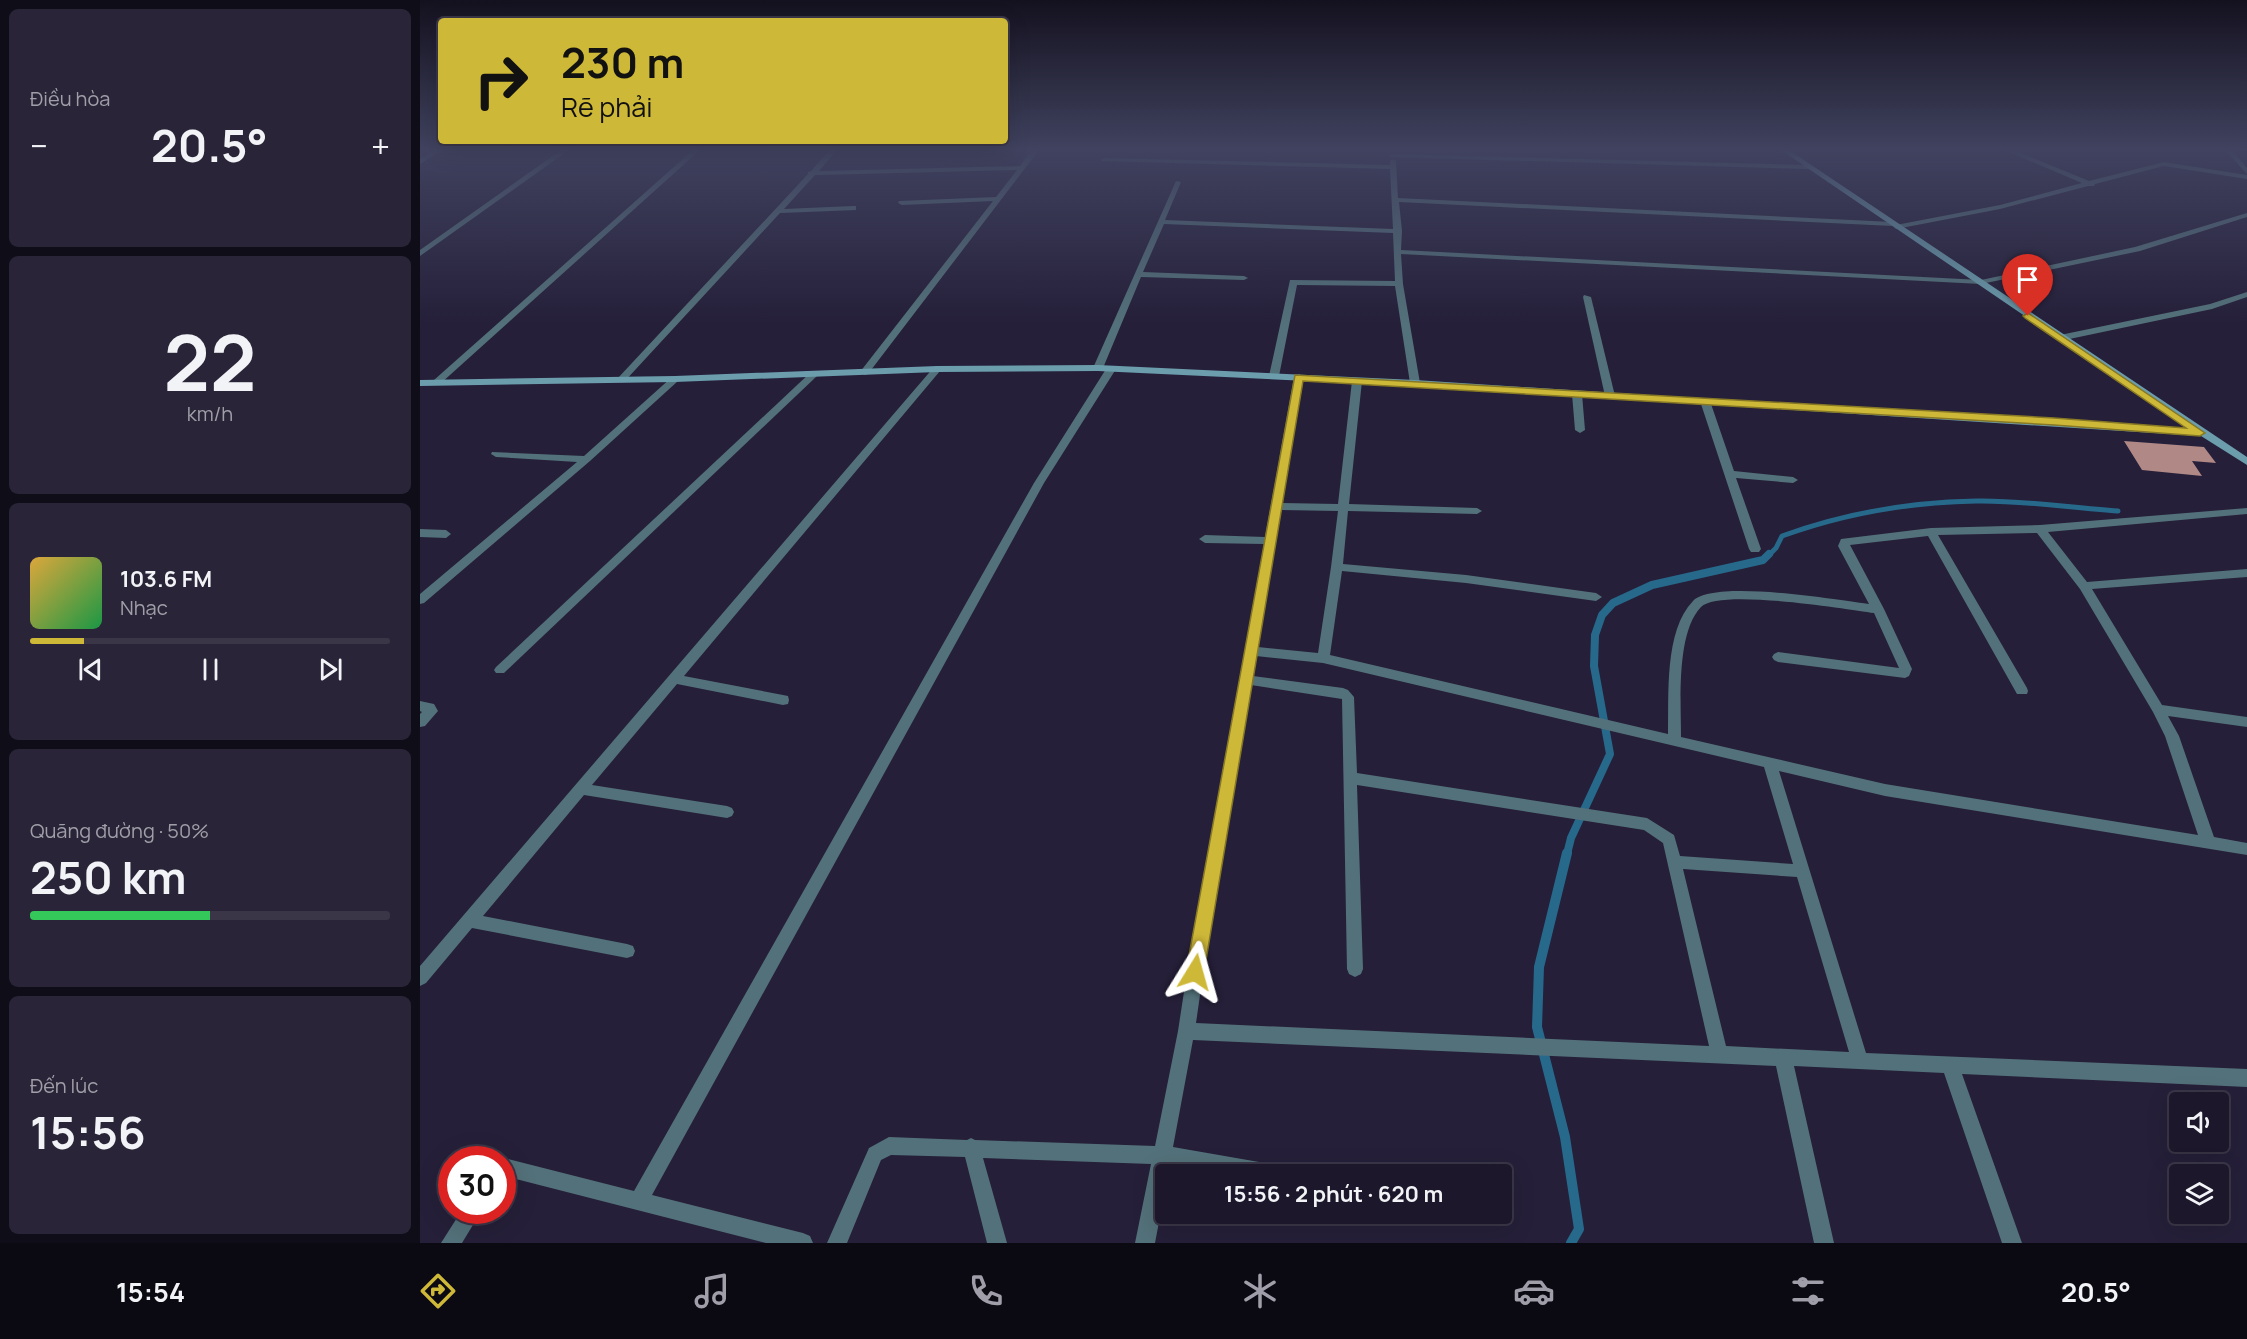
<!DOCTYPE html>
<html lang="vi">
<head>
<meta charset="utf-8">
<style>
	:root { --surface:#1c172b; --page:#292437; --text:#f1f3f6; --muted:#a09fa9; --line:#3a3647; --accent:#ceb838 }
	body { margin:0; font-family:Manrope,sans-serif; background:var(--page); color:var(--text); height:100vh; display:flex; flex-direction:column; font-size:22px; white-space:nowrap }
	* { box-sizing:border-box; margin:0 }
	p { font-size:20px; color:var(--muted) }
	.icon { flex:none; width:33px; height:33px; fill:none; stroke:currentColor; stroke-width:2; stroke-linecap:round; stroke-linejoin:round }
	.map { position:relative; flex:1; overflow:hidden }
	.panel { display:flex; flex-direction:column; gap:9px; padding:9px; background:#0f0d18; width:420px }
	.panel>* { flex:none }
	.banner { position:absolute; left:18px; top:18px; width:570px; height:126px; border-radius:6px; box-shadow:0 6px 24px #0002,0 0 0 2px var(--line); background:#ceb838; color:#111; overflow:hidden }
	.controls { position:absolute; left:1749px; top:1092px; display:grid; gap:12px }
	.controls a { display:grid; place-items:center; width:60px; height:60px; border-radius:6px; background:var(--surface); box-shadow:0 6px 24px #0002,0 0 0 2px var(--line); font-size:30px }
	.speed { position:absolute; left:18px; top:1146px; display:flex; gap:12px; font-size:30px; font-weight:700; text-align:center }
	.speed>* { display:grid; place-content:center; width:78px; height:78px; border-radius:50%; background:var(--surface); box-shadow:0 6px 24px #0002,0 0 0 2px var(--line); line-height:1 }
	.speed .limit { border:9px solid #d22; background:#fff; color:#111 }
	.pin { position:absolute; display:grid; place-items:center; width:51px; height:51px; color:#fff; margin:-62px -26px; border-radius:50% 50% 50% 0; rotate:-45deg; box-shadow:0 0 6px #0007 }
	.pin .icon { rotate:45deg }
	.me { position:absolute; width:66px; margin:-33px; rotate:8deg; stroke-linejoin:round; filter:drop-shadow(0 0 4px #0008) }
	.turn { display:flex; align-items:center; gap:21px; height:126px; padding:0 24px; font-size:27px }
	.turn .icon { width:78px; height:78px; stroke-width:2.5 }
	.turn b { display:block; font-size:42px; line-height:51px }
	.big { font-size:45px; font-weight:700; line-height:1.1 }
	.panel .tile { flex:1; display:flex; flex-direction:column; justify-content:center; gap:9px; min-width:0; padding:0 21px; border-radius:9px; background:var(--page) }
	.panel .dial { align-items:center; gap:0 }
	.dial b { font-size:78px; line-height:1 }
	.song { display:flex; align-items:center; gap:18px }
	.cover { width:72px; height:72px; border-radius:9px; background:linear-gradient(135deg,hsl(40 70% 55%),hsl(140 70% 35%)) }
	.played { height:6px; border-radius:3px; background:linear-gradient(90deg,var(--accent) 15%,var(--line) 15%) }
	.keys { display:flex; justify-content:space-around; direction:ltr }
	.heat { display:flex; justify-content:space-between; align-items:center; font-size:33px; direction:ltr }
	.charge { height:9px; border-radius:4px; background:linear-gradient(90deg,#34c759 50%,var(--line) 0) }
	.trip { position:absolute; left:735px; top:1164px; width:357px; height:60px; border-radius:6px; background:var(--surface); box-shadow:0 6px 24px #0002,0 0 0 2px var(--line); font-weight:700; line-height:60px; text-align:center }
	.dock { display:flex; height:96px; justify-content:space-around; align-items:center; background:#0b0911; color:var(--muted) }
	.dock .icon { width:42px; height:42px }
	.dock .on { color:var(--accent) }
	.dock b { font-size:27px; color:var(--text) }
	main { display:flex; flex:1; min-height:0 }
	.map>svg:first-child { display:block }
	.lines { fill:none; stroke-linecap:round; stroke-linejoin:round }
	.stream-far2 { stroke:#27698b; stroke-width:5 }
	.stream-far1 { stroke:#27698b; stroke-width:8 }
	.stream { stroke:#27698b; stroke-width:10 }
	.building { fill:#b08885 }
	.street { fill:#53717a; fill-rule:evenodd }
	.secondary { fill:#6b9dac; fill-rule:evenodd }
	.route { fill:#ceb838; stroke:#867824; stroke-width:1.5 }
</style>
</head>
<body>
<main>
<section class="panel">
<div class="tile"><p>Điều hòa</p>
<div class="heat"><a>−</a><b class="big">20.5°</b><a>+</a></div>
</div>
<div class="tile dial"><b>22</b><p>km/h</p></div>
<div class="tile">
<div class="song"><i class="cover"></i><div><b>103.6 FM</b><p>Nhạc</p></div></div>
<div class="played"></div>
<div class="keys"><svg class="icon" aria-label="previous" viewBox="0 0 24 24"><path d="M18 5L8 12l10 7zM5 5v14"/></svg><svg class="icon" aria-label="pause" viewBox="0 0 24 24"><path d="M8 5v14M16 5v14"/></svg><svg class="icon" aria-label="next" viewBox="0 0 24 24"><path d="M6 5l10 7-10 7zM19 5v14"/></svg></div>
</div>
<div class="tile"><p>Quãng đường · 50%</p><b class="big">250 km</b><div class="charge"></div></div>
<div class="tile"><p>Đến lúc</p><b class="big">15:56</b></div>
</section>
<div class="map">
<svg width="1827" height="1243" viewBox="0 0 1827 1243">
	<rect width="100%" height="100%" fill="#251f39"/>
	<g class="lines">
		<path class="stream-far2" d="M1348,556L1356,548L1362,536C1423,514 1491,502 1556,501C1603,500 1651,508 1698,511"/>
		<path class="stream-far1" d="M1147,854L1151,838L1190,754L1174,666L1175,635L1182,615L1193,603L1232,585L1343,560L1349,554"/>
		<path class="stream" d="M1147,853L1119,967L1117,1027L1145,1137L1159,1229L1151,1243"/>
	</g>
	<path class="building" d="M1704,441L1784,447L1796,463L1772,461L1782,476L1722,470Z"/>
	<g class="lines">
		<g class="street">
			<path d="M14,150H22L0,164V159Z"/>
			<path d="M141,150H149L0,256V250Z"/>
			<path d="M273,150H280L20,384H14V380Z"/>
			<path d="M410,150H417L399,171L600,166L612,150H619L448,374L445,375L440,372L573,201L482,205L478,203L479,201L576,197L597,170L395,175L364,209L433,206H436V210L360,213L204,382H198V378L388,174V172L391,171Z"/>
			<path d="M1584,150H1594L1669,181L1744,162L1827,175V179L1744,166L1675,184L1674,186H1668L1580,209L1476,229L1473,226L979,202L982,231L981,250L1561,280L1715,247L1827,213V217L1720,251L1561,284L981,254L983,284L1000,383L995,386L990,383L975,286L877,285L859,376L854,379L849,376L870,280L975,281L973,233L744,224L723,272L824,276L828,278L824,280L721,277L683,368L678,371L673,368L756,181L761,182L745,220L973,229L970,169L682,161L681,160L684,158L970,165V161L973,159L976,161L978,198L1473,222L1476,225L1580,205L1662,183Z"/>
			<path d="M1805,150H1812L1827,168V174Z"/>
			<path d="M972,154L1388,165L1391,167L1388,169L970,157L969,156Z"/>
			<path d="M1827,292V297L1792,309L1640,341L1636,338L1640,335L1790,304Z"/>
			<path d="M1164,295L1171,297L1195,396L1193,398L1190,399L1185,396L1163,297Z"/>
			<path d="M517,366L522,369L520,371L264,676L363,695L368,696L369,700L368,704L363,705L257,684L172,785L307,806L312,808L314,812L312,816L307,818L164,795L63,916L207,944L213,946L215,951L213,956L207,958L52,928L6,983L0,986V966L514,367Z"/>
			<path d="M691,366L696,369L624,483L232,1195L383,1233L390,1236L393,1243H346L88,1177L82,1179V1161L88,1159L214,1191L614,483L686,369Z"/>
			<path d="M394,371L399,374L397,376L84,673H76L74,670L76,667L391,372Z"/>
			<path d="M879,374L884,377L862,503L918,504L932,381L937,378L942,381L929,504L1057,508L1062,511L1057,514L928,511L923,564L1046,575L1176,593L1182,597L1176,601L1046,583L922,571L910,655L1248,734C1249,695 1244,631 1273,601C1295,579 1417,600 1449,604L1418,546L1421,539L1511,528L1620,525L1827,508V514L1628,532L1667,582L1827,569V577L1672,589L1742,705L1827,717V727L1748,716L1759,736L1794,837L1827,843V855L1465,796L1359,771L1446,1053L1827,1069V1087L1542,1074L1602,1243H1582L1524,1073L1374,1066L1414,1243H1394L1356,1066L773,1040L753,1147L857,1165L863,1168L866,1174H806L749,1165L747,1174H746V1185L735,1243H715L731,1164L563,1158L587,1243H567L545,1157L471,1155L461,1160L427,1243H407L449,1148L469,1137L547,1140L551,1138L555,1140L735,1146L758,1031L773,933L844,544L785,543L779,539L785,535L845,537L874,377ZM861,510L918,511L911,567L898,653L838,647ZM1617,533L1660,589L1733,712L1745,736L1778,835L1465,784L1261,737C1261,702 1256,633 1281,607C1299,588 1425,609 1454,613L1479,668L1358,652L1354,654L1352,657L1354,660L1358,662L1485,678L1489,676L1492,669L1464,609L1430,545L1508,536L1597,694H1607L1608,691L1607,688L1518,535ZM836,656L903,663L1344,767L1373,864L1260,856L1254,835L1227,818L937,773L934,697L928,690L923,688L833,676ZM831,685L922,699L927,969L929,974L935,977L941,974L943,969L937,785L1224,830L1243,843L1289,1046L776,1023L789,933ZM1263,869L1377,877L1429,1052L1306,1046Z"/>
			<path d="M255,376L258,377V381L170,461L4,603L0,604V594L157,462L76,457L71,454L72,452L164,456L252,377Z"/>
			<path d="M1157,391L1162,394L1165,430L1160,433L1155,430L1152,394Z"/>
			<path d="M1285,398L1290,401L1314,471L1373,477L1378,480L1373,483L1316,478L1341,549L1339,552H1331L1329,549L1280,401Z"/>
			<path d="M0,529L26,530L31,534L26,538L0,537Z"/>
			<path d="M0,701L14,704L18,711L5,726L0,727V714L2,712L0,711Z"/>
			<path d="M42,1210H62L42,1243H21Z"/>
		</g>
		<path class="secondary" d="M1361,150H1369L1827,457V465L1781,436L995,386L678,371L517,372L255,382L0,386V380L255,376L517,366L678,365L995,380L1772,430Z"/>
	</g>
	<linearGradient id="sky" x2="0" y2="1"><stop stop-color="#14111f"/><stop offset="0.46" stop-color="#40425f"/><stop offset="1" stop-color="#40425f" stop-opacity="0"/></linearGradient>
	<rect width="1827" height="324" fill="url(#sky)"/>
	<path class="route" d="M1608,313L1785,433L1780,436L1634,425L883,381L784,972L781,978L775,981L768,978L766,972L875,375L1634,418L1766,428L1605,318L1603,316Z"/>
</svg>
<div class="controls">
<a><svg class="icon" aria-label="sound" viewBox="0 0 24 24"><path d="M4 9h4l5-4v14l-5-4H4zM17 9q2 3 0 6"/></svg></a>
<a><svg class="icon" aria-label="layers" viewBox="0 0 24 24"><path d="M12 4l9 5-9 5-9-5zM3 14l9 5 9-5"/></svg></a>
</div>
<div class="speed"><div class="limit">30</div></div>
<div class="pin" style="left:1608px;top:316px;background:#d93025"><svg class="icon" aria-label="arrive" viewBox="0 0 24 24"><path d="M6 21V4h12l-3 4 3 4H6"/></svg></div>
<svg class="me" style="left:775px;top:972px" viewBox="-20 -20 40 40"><path d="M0-17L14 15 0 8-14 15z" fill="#ceb838" stroke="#fff" stroke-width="4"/></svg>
<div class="trip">15:56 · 2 phút · 620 m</div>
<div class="banner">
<div class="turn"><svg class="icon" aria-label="right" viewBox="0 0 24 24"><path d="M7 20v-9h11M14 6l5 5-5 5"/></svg><div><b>230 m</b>Rẽ phải</div></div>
</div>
</div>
</main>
<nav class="dock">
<b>15:54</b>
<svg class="icon on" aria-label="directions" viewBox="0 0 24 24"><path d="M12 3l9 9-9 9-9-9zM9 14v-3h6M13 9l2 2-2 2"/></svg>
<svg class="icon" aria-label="music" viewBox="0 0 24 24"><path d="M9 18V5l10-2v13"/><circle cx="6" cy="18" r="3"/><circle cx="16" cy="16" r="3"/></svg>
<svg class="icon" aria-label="phone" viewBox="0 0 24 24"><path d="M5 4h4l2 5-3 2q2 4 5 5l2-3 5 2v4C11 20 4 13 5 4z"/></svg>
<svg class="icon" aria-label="climate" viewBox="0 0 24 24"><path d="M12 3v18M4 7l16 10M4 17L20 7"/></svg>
<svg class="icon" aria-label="car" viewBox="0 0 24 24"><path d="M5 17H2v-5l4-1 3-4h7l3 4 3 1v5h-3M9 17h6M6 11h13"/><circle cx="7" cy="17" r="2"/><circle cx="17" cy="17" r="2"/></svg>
<svg class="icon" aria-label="filters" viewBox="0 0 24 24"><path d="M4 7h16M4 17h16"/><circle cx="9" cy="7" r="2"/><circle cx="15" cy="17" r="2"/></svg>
<b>20.5°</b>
</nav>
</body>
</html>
